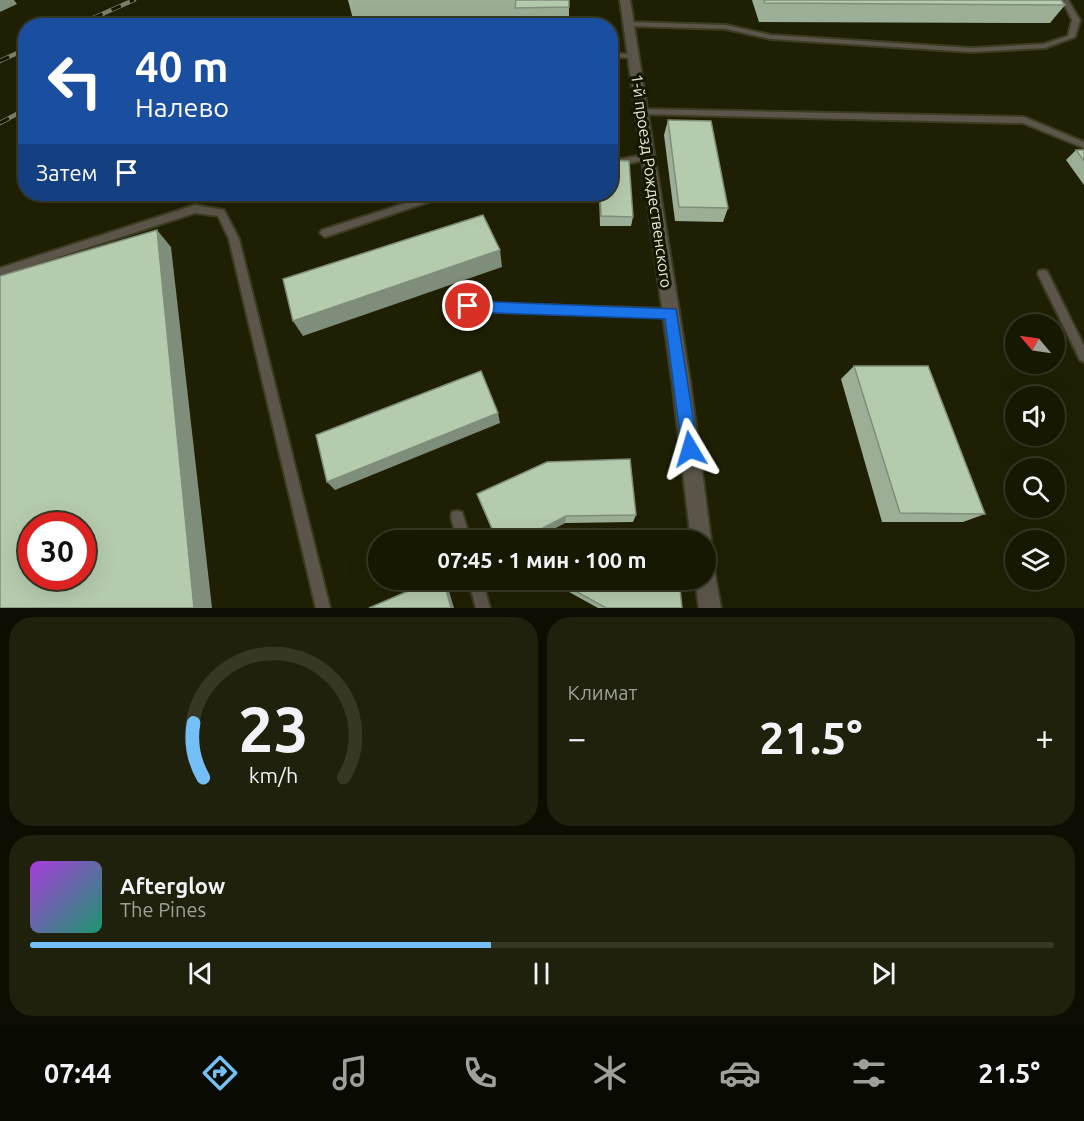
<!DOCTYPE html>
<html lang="ru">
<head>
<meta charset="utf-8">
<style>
	:root { --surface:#171802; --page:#20210c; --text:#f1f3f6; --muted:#9ea099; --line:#363724; --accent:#74c0f6 }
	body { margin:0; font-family:Ubuntu,sans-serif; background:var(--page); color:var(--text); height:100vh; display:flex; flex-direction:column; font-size:22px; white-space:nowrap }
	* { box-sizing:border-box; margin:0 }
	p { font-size:20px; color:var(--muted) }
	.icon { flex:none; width:33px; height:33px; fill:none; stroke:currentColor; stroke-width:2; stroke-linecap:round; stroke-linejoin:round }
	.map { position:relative; height:608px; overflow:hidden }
	.sheet { display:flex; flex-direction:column; gap:9px; padding:9px; background:#0d0d01; flex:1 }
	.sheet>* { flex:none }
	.hud { position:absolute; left:18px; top:18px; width:600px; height:183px; border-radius:24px; box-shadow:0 6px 24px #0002,0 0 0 2px var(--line); background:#1a4fa0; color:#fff; overflow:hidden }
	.needle { width:39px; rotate:299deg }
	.buttons { position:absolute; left:1005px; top:314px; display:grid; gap:12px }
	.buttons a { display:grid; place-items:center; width:60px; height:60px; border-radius:50%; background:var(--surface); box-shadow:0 6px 24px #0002,0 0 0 2px var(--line); font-size:30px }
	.speed { position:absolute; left:18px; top:512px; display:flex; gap:12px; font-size:30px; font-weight:700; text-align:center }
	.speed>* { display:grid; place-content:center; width:78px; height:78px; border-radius:50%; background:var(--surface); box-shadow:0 6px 24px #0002,0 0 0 2px var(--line); line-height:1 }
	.speed .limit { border:9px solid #d22; background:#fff; color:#111 }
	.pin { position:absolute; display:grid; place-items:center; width:51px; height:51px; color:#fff; margin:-26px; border:3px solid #fff; border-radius:50%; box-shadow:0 2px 6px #0007 }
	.me { position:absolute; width:66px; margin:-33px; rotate:353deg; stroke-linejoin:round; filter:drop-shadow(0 0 4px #0008) }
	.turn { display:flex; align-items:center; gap:21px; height:126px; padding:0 18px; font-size:27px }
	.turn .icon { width:78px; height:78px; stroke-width:2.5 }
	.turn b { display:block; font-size:42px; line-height:51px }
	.then { display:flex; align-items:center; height:57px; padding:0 18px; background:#0003; gap:12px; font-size:22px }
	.big { font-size:45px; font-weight:600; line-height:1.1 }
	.sheet .card { flex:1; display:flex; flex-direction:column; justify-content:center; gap:9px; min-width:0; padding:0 21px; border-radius:24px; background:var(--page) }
	.sheet .dial { align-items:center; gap:0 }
	.dial svg { height:156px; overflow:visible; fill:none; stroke:var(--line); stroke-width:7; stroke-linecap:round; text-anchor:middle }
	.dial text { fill:var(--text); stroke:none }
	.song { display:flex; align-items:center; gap:18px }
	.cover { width:72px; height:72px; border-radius:9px; background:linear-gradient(135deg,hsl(280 70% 55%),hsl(160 70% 35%)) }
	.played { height:6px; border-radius:3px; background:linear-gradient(90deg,var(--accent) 45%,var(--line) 45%) }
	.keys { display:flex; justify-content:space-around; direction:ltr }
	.heat { display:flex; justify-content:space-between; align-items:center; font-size:33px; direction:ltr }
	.sheet .tiles { flex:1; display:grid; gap:9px; grid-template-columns:1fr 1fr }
	.card:last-child { grid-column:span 2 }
	.trip { position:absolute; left:368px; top:530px; width:348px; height:60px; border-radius:30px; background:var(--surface); box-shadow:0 6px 24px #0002,0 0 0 2px var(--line); font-weight:600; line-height:60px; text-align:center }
	.dock { display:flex; height:96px; justify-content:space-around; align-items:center; background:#090a01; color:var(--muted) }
	.dock .icon { width:42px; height:42px }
	.dock .current { color:var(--accent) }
	.dock b { font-size:27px; color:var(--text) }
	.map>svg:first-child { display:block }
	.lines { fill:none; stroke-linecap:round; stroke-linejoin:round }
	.service-casing { stroke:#3b3c21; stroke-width:4 }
	.minor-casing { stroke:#3b3c21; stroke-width:4 }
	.service { fill:#5c564a; fill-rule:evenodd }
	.minor { fill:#5c564a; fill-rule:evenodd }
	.rail-casing { stroke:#7f8169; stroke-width:4.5 }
	.rail { stroke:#161700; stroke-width:3; stroke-dasharray:10; stroke-linecap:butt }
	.wall { fill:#9caf96 }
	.shaded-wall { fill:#7f8e7a }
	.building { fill:#b5cbae; stroke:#7f8e7a; stroke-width:1.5; fill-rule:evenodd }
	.route { fill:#1a73e8; stroke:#114b97; stroke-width:1.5 }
	.labels { text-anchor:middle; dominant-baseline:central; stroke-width:6; stroke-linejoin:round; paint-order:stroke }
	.street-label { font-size:16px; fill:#e7e9d7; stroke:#161700 }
</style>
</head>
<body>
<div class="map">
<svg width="1084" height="608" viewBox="0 0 1084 608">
	<rect width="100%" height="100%" fill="#1f2003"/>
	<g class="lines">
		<g class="service-casing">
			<g id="service">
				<path d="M1062,0H1068L1080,20L1075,37L1045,48L971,52L771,39L726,29L629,26L625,24L629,22L726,25L771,35L971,48L1044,44L1068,36L1072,20Z"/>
				<path d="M610,53L634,54L638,56L634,58L610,57Z"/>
				<path d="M642,109L1024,117L1084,142V148L1023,123L639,114L638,112Z"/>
				<path d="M648,154L651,155V159L610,167V161Z"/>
				<path d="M434,194H448L446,196L325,237L320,233L322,230Z"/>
				<path d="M195,205L224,210L239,239L330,608H316L229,239L218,216L195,213L0,276V268Z"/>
				<path d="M1043,270L1047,271L1084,346V362L1080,360L1038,274L1039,271Z"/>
				<path d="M468,303L672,309L676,310L677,313L676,316L672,317L468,311L464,310L463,307L464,304Z"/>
				<path d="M457,511L462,512L471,540H457L451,517L452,512Z"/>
				<path d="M468,579H482L490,608H476Z"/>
			</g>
		</g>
		<g class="minor-casing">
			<g id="minor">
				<path d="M620,0H630L690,381L711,540L708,547L705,549V540H691L672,381Z"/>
				<path d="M705,560L713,563L721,608H699L695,579H705Z"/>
			</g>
		</g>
		<use href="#service" class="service"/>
		<use href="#minor" class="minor"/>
		<g class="rail-casing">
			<g id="rail">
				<path d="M75,26L134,0"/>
				<path d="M0,61L26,49"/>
				<path d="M0,123L26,109"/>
			</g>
		</g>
		<use href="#rail" class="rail"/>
	</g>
	<g class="wall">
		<path d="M348,0H569V26H516V17L353,19Z"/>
		<path d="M752,0H1061L1065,5L1050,23L759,22Z"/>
		<path d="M668,120L728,208L723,222L675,221L664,135Z"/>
		<path d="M1076,150H1084V185L1066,160Z"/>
		<path d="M599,194H610L633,217L631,226H600Z"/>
		<path d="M854,366L985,514L963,522H882L841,379Z"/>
		<path d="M477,494L636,515L633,522L565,523L532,540H496Z"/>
		<path d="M561,583L682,608H598L560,587Z"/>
	</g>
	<g class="shaded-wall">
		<path d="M0,0H14L17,4L0,12Z"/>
		<path d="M157,230L171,247L212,608H194Z"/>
		<path d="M500,250L502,267L303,336L293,321Z"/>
		<path d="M498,413L500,423L335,490L327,482Z"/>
		<path d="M566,516L565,523L532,540H520Z"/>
		<path d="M443,579H444L446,581L454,608H451Z"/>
	</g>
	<g class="building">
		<path d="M516,0H569V7L515,8Z"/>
		<path d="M764,0H1061L1065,5L765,3Z"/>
		<path d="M668,120L711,121L728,208L679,207Z"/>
		<path d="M1076,150H1084V161Z"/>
		<path d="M610,160L629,161L633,217L601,216L600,194H610Z"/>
		<path d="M483,215L500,250L293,321L283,279Z"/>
		<path d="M157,230L194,608H0V276ZM32,525H82V576H32Z"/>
		<path d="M854,366H928L985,514L900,513Z"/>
		<path d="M481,371L498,413L327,482L316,435Z"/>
		<path d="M630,459L636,515L566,516L520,540H497L477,494L547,462Z"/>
		<path d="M436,579H443L451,608H369Z"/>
		<path d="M572,579H679L682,608H606L561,583Z"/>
	</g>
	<path class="route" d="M468,301L676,309L698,449L696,454L690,457L684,454L682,449L665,319L468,312L464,311L462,306L464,302Z"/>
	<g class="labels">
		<g class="street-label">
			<text transform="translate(652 181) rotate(82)">1-й проезд Рождественского</text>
		</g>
	</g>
</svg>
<div class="buttons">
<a><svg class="needle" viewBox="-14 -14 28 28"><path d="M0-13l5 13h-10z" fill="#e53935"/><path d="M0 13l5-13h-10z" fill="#9ea099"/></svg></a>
<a><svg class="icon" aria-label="sound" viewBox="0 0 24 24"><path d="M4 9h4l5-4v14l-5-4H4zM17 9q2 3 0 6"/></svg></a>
<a><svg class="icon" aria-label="search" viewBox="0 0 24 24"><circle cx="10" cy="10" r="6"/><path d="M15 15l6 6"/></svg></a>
<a><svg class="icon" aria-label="layers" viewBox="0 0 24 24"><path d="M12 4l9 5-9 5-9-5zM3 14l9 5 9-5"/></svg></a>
</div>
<div class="speed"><div class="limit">30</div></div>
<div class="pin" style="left:468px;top:306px;background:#d93025"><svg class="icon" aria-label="arrive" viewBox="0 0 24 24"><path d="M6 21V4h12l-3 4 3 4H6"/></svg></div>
<svg class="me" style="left:690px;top:449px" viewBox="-20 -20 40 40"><path d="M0-17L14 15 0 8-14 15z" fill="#1a73e8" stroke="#fff" stroke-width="4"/></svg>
<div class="trip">07:45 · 1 мин · 100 m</div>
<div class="hud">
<div class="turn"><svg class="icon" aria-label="left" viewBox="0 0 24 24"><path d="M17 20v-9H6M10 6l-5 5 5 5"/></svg><div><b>40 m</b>Налево</div></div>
<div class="then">Затем<svg class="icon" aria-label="arrive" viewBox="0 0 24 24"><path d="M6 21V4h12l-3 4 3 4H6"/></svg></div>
</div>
</div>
<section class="sheet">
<div class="tiles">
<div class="card dial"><svg viewBox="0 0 100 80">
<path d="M14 69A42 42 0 1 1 86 69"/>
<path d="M14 69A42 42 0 0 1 9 41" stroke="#74c0f6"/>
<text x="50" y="56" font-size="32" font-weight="700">23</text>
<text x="50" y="72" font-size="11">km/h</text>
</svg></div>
<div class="card"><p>Климат</p>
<div class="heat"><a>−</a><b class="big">21.5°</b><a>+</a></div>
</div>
<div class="card">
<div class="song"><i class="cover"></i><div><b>Afterglow</b><p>The Pines</p></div></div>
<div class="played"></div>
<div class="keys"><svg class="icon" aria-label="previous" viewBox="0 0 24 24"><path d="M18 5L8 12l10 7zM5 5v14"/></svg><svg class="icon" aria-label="pause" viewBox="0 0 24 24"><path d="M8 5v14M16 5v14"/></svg><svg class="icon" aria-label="next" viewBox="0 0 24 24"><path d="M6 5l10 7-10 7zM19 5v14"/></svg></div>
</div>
</div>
</section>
<nav class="dock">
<b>07:44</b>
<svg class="icon current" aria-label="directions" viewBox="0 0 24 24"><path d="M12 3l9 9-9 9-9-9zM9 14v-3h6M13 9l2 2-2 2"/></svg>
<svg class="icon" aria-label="music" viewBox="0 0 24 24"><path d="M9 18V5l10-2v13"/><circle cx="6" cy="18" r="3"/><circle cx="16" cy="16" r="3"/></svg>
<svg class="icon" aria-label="phone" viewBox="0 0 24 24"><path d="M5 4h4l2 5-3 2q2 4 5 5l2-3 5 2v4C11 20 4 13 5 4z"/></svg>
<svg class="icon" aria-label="climate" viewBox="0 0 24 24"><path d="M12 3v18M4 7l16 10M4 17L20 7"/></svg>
<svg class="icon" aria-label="car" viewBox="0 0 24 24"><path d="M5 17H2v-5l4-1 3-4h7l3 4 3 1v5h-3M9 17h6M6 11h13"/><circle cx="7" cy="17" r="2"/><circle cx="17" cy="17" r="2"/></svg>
<svg class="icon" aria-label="filters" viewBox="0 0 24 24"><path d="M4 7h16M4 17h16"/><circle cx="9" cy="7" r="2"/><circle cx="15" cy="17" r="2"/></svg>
<b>21.5°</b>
</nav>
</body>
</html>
